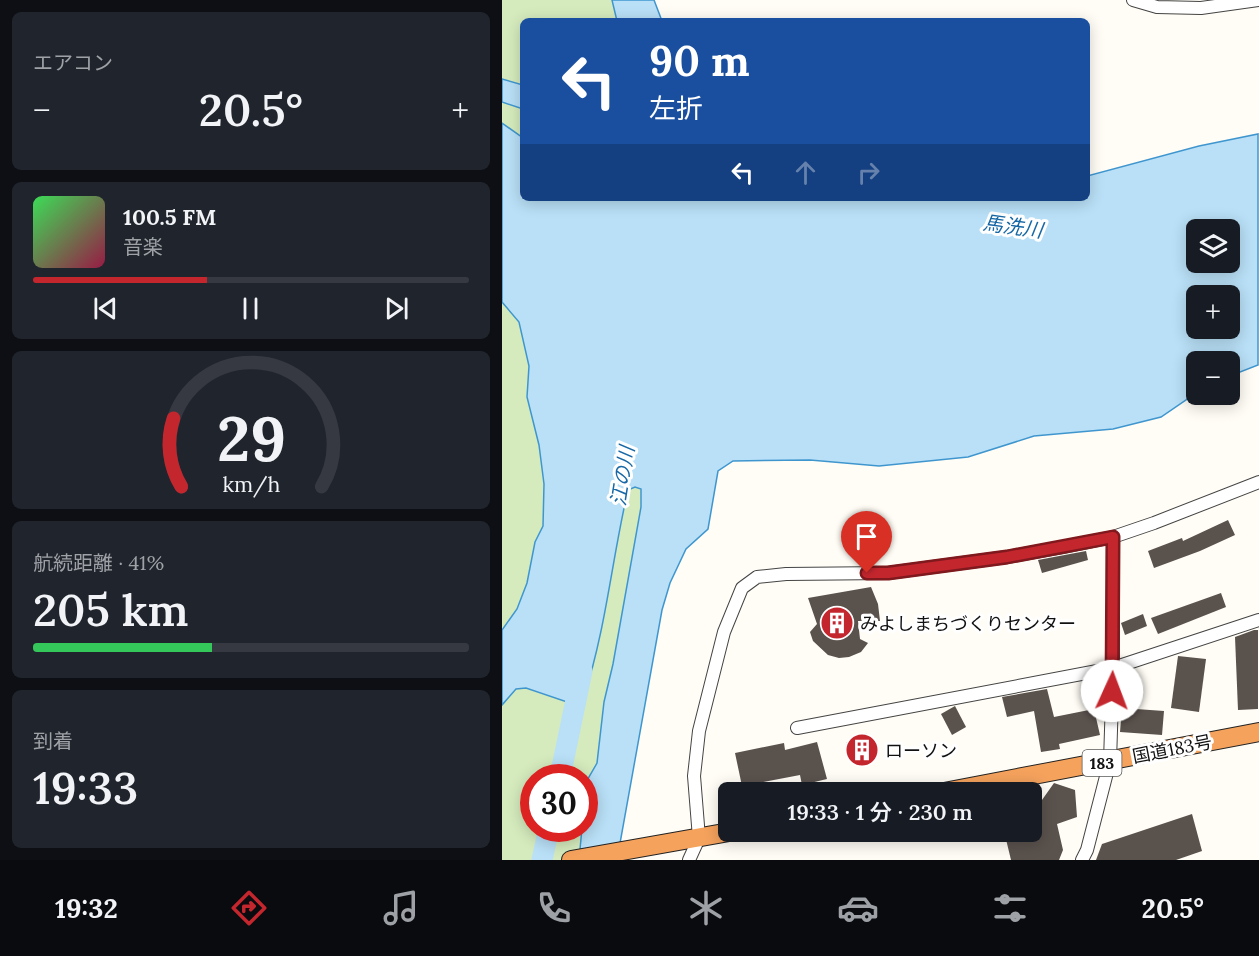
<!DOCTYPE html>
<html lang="ja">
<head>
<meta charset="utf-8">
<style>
	:root { --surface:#171b24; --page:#20242c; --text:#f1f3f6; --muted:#9ea1a6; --line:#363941; --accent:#c4262e }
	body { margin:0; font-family:Lora,"Noto Sans JP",serif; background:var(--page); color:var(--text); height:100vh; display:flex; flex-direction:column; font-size:22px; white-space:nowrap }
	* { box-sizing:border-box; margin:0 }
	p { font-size:20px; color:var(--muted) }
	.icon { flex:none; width:33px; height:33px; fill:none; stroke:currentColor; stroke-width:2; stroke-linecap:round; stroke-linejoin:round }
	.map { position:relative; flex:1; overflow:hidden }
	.details { display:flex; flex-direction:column; gap:12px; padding:12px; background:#0d0f14; width:502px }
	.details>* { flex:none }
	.banner { position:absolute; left:18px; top:18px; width:570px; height:183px; border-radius:9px; box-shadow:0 3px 15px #0003; background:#1a4fa0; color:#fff; overflow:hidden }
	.tools { position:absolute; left:684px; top:219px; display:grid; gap:12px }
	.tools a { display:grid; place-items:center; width:54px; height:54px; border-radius:9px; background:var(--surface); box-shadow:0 3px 15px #0003; font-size:30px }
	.speed { position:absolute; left:18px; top:764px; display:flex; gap:12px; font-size:30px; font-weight:700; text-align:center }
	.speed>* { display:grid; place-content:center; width:78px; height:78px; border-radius:50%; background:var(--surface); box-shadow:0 3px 15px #0003; line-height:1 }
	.speed .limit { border:9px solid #d22; background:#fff; color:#111 }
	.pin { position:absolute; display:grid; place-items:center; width:51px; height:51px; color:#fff; margin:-62px -26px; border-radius:50% 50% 50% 0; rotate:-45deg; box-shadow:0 0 6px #0007 }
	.pin .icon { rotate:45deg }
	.me { position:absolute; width:66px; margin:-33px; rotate:2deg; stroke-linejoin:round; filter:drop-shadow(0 0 4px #0008) }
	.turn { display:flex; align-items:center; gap:21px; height:126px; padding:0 30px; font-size:27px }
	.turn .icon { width:78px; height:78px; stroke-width:2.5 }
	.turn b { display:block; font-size:42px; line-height:51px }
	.lanes { display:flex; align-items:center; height:57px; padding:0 30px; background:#0003; justify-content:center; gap:30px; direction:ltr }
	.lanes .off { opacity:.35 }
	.big { font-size:45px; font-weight:600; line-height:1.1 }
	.details .tile { flex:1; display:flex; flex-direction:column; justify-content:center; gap:9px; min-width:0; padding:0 21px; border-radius:9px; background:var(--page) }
	.details .dial { align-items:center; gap:0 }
	.dial svg { height:156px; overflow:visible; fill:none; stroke:var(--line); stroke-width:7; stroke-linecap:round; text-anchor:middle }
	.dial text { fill:var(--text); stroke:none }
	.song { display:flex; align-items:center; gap:18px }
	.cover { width:72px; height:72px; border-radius:9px; background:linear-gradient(135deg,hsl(130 70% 55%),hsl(340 70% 35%)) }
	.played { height:6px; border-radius:3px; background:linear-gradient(90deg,var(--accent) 40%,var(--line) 40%) }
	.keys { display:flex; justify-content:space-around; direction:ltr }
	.heat { display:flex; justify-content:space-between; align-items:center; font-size:33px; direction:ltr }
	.charge { height:9px; border-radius:4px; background:linear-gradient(90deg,#34c759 41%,var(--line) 0) }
	.trip { position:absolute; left:216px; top:782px; width:324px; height:60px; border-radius:9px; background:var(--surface); box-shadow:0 3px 15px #0003; font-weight:600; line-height:60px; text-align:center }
	.menu { display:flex; height:96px; justify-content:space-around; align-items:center; background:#090b0e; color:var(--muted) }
	.menu .icon { width:42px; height:42px }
	.menu .on { color:var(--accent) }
	.menu b { font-size:27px; color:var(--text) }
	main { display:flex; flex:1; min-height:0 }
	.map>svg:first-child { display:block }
	.green { fill:#d5ebbd }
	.water { fill:#b9e0f7; stroke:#3f96cf; stroke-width:1.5; fill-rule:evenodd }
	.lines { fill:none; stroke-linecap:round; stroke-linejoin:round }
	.river { stroke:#b9e0f7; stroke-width:21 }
	.building { fill:#5a524d }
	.minor-casing { stroke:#444; stroke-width:14 }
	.highway-casing { stroke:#222; stroke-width:20 }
	.minor { stroke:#fff; stroke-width:12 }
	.highway { stroke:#f5a25d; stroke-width:18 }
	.route-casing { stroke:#7f191e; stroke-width:15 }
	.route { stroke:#c4262e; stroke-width:10 }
	.labels { text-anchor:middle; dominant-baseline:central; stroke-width:6; stroke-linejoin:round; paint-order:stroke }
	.shield { fill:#fff; stroke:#585858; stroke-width:1.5 }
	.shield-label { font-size:16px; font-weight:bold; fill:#111 }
	.poi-label { font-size:18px; fill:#111; stroke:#fff; text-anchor:start }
	.street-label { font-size:18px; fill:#111; stroke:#fff }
	.water-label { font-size:20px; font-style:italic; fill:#1768a6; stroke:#fff }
</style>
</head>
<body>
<main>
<section class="details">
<div class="tile"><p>エアコン</p>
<div class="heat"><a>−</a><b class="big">20.5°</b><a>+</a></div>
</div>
<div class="tile">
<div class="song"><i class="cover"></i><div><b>100.5 FM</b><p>音楽</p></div></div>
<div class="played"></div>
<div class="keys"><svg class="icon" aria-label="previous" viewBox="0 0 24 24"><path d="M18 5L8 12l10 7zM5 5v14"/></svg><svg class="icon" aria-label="pause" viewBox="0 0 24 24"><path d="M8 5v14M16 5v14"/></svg><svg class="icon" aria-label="next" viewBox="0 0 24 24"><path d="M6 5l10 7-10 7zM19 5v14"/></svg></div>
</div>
<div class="tile dial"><svg viewBox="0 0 100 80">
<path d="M14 69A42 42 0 1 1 86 69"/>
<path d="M14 69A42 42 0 0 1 10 34" stroke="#c4262e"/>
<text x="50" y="56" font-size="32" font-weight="700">29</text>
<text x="50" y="72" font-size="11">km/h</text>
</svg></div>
<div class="tile"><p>航続距離 · 41%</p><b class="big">205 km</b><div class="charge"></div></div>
<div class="tile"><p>到着</p><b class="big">19:33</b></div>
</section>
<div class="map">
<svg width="757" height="860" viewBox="0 0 757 860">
	<rect width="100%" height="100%" fill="#fffdf5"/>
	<g class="green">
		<path d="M0,0H110L115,21H21V85L0,79Z"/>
		<path d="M0,102L21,109V138L0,123Z"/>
		<path d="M0,302L17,322L27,366L25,397L37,445L42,484L41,526L33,542L25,583L15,609L0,630Z"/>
		<path d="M133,487L139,489V507L111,664L102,702L95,763L83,784L82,777H32V828H80L77,860H0V705L13,689L24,688L43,695L116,533L127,490Z"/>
	</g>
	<g class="water">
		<path d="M110,0H152L160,21H115Z"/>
		<path d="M0,79L21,85V109L0,102Z"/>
		<path d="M0,123L21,138V198H585V176L697,146L756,134V365L728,376V362H694V393L659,417L611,429L532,436L466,457L377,466L308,460L231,461L216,471L206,529L184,549L168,583L160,610L115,860H77L80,828H82L83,784L95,763L102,702L111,664L139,507V489L133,487L126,490C110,558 104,629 82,696L65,702L24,688L14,689L0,705V630L15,609L25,583L33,542L41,526L42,484L37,445L25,397L27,366L17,322L0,302ZM694,230H728V262H694ZM694,296H728V328H694Z"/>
	</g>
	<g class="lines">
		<g class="river">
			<path d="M58,777L80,671"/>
			<path d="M40,860L47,828"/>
		</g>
	</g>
	<g class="building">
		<path d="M726,520L733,535L698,551L652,568L646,551L680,538L681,541Z"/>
		<path d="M584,551L586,560L540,573L536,560Z"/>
		<path d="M369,587L376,604L378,621H356L358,639L366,643L359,652L347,657L337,658L326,655L311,641L308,632L315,624L306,598Z"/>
		<path d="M719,593L724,607L656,634L649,618Z"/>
		<path d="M641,614L645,626L623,635L619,623Z"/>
		<path d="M752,630H756V709L736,710L733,637Z"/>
		<path d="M676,656L704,659L697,712L669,708Z"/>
		<path d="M545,689L552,717L592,709L598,735L557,744L558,749L539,752L532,711L505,717L500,697Z"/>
		<path d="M453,706L464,727L450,735L439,714Z"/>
		<path d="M620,708L662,711L660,735L618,732Z"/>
		<path d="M364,733L375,757L355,766L344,743Z"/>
		<path d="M315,742L325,779L300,785L298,775L240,786L233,753L282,743L283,750Z"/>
		<path d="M552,783L573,790L575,817L555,824L561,850L557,860H509L502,831H530V818L537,817L535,807Z"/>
		<path d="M690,814L700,851L674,860H594L600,844Z"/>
	</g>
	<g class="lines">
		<g class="minor-casing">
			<g id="minor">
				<path d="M631,0L655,7L699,8L756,0"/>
				<path d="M295,728L611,668L757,620"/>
				<path d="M187,860L197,838L192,776L197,731L222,632L240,588L255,577L284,574L386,573L505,557L561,547L611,537L652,523L757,482"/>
				<path d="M580,860L585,850L608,761L611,668V537"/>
			</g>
		</g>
		<g class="highway-casing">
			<g id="highway">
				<path d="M442,792L757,732"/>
				<path d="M69,860L233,831"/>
			</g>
		</g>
		<use href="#minor" class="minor"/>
		<use href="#highway" class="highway"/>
	</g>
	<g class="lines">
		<g class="route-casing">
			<path id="route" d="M365,573H386L505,557L611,537L610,691"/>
		</g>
		<use href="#route" class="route"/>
	</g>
	<defs>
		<g id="building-disc" transform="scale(1.725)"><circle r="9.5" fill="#c4262e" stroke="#fff"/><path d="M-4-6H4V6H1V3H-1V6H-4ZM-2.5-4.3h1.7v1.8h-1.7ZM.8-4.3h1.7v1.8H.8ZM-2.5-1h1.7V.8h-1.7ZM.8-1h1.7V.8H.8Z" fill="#fff"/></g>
	</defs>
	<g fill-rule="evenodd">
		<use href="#building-disc" x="335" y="623"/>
		<use href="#building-disc" x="360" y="750"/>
	</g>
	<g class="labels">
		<rect class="shield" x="580.5" y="750" width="39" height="26" rx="4.5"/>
		<g class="shield-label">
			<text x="600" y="763">183</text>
		</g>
		<g class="poi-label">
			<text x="358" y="623">みよしまちづくりセンター</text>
			<text x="383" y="750">ローソン</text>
		</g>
		<g class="street-label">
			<text transform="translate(670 749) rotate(-11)">国道183号</text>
		</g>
		<g class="water-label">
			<text transform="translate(511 226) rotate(8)">馬洗川</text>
			<text transform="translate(120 476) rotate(-81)">江の川</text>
		</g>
	</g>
</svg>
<div class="tools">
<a><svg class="icon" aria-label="layers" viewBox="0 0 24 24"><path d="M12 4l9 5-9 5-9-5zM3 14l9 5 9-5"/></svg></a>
<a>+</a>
<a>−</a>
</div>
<div class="speed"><div class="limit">30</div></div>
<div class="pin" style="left:365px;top:573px;background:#d93025"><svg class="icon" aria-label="arrive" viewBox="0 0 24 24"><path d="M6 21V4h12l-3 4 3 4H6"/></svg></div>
<svg class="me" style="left:610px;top:691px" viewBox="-20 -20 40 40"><circle r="19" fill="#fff"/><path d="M0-13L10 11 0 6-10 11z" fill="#c4262e"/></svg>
<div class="trip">19:33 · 1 分 · 230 m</div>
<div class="banner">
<div class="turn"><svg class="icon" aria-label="left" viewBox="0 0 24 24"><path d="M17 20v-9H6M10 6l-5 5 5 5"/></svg><div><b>90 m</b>左折</div></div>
<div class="lanes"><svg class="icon" aria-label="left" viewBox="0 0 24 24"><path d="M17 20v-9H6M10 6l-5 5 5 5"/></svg><svg class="icon off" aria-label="ahead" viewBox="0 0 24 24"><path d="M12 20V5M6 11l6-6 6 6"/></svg><svg class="icon off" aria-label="right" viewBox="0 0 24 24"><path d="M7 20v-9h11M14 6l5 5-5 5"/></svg></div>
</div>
</div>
</main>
<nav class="menu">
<b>19:32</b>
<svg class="icon on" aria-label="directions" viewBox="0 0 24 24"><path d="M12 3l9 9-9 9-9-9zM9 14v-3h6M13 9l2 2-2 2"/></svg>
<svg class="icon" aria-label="music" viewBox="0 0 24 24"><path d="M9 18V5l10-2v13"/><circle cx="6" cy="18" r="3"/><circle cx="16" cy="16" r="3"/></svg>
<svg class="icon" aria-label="phone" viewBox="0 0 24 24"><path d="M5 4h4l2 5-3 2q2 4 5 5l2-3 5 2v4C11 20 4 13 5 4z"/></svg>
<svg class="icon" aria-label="climate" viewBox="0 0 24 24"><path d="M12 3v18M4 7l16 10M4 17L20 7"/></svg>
<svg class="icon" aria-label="car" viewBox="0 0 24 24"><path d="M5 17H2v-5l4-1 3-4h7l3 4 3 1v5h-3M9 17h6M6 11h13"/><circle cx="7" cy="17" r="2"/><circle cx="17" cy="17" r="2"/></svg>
<svg class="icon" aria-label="filters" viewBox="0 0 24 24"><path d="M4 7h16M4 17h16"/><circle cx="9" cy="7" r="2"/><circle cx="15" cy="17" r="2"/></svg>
<b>20.5°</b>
</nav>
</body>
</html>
